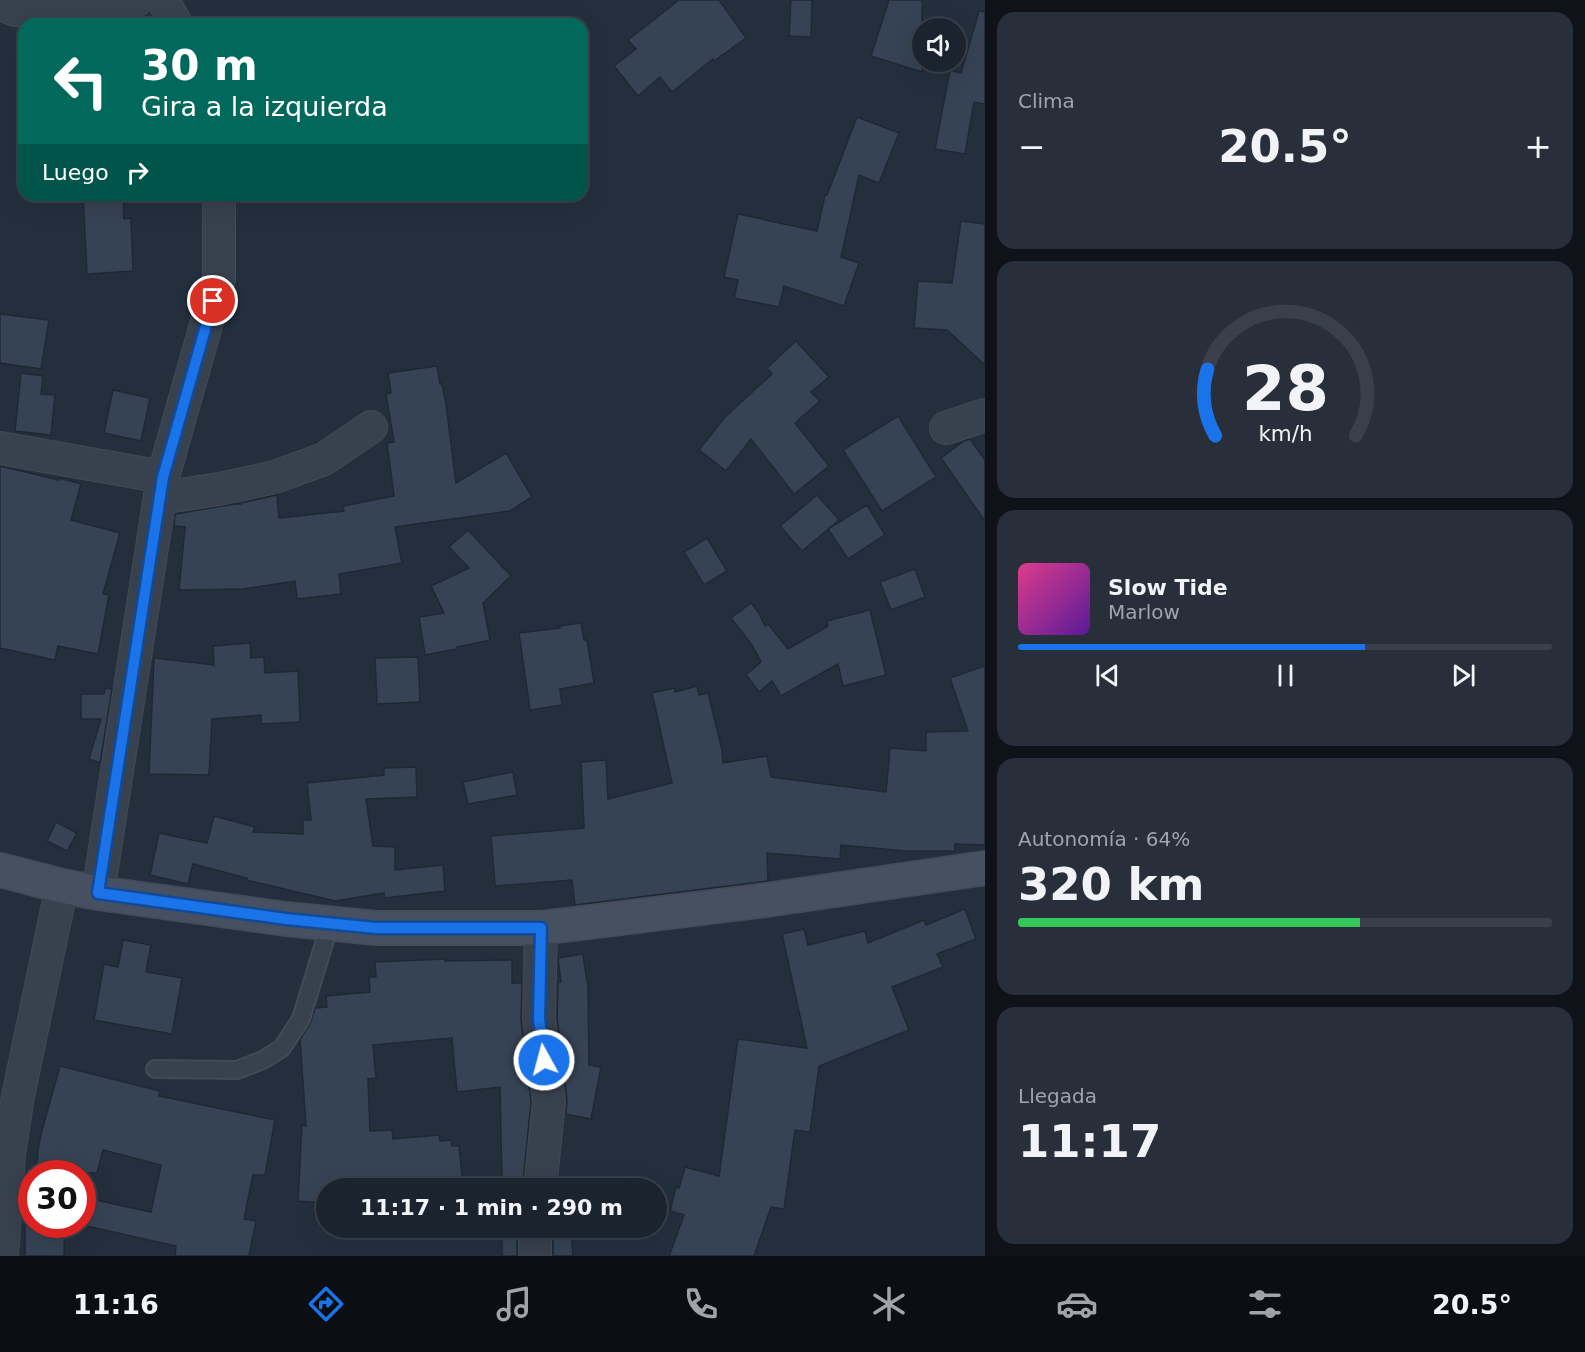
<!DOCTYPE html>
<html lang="es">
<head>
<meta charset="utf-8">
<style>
	:root { --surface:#1b232e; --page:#282f3a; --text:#f1f3f6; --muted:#a0a4aa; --line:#39404a; --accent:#1a73e8 }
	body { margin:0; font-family:"DejaVu Sans",sans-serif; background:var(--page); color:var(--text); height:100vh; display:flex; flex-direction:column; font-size:22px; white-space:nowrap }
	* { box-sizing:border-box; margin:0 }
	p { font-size:20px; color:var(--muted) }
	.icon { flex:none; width:33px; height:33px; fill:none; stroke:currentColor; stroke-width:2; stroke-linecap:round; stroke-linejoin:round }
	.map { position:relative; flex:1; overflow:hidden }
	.details { display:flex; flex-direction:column; gap:12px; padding:12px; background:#0f1319; width:600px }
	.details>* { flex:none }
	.top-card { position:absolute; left:18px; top:18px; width:570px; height:183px; border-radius:18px; box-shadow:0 6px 24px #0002,0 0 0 2px var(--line); background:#00695c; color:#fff; overflow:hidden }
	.controls { position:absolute; left:912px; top:18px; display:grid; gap:12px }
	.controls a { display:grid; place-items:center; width:54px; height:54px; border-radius:50%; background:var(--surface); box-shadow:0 6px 24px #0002,0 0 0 2px var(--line); font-size:30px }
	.speed { position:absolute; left:18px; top:1160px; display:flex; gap:12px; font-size:30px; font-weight:700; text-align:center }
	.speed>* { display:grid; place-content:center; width:78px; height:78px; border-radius:50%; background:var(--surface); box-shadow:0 6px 24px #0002,0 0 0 2px var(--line); line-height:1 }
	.speed .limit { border:9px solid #d22; background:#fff; color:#111 }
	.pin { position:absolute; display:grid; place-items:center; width:51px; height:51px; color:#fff; margin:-26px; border:3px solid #fff; border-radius:50%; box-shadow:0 2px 6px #0007 }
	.me { position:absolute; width:66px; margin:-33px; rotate:353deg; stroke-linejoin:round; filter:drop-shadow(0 0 4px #0008) }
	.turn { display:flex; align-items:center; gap:21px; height:126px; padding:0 24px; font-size:27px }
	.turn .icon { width:78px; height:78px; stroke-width:2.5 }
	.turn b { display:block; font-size:42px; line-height:51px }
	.then { display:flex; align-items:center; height:57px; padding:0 24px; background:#0003; gap:12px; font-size:22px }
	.big { font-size:45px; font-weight:800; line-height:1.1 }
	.details .widget { flex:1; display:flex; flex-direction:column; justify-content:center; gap:9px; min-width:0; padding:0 21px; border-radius:18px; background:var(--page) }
	.details .dial { align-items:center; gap:0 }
	.dial svg { height:156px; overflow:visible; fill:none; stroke:var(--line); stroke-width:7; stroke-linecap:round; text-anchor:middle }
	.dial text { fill:var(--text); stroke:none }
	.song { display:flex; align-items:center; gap:18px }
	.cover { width:72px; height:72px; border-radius:9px; background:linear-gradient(135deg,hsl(330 70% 55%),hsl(270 70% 35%)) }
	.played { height:6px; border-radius:3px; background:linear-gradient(90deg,var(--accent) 65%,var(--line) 65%) }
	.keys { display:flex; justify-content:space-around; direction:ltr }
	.heat { display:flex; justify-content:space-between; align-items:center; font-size:33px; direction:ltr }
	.charge { height:9px; border-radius:4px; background:linear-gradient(90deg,#34c759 64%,var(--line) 0) }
	.trip { position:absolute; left:316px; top:1178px; width:351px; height:60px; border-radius:30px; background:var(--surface); box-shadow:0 6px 24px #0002,0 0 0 2px var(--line); font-weight:800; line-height:60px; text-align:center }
	.menu { display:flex; height:96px; justify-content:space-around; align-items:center; background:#0b0e12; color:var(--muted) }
	.menu .icon { width:42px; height:42px }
	.menu .on { color:var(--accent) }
	.menu b { font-size:27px; color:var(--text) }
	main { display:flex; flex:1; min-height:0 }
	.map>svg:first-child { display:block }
	.building { fill:#364354; stroke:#1f2835; stroke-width:1.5 }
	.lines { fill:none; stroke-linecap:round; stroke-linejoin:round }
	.service-casing { stroke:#414a57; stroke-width:20 }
	.minor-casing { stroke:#414a57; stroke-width:34 }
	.secondary-casing { stroke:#414a57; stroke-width:36 }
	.service { stroke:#38414e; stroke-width:16 }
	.minor { stroke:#38414e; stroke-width:32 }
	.secondary { stroke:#465061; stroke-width:33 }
	.route-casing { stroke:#114b97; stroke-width:15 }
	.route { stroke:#1a73e8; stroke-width:10 }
</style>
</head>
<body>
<main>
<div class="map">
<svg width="985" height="1256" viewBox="0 0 985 1256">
	<rect width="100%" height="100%" fill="#242f3e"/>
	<g class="building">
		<path d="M679,0H719L746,38L714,61L713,59L672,92L660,77L638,96L614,66L636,49L628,40Z"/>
		<path d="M791,0H812L811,37L789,36Z"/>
		<path d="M889,0H922V72L871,56Z"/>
		<path d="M979,11L985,12V104L974,102L965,154L935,149L950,70L961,73Z"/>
		<path d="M857,117L899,133L879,183L859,175L841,257L859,263L844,306L784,286L779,307L734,298L738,280L724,277L738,214L817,231L825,195H827Z"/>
		<path d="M83,195H123L124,219L131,218L133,271L87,274Z"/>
		<path d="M961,221L985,224V365L947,330L914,328L918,281L952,283Z"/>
		<path d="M0,314L49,320L41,369L0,363Z"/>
		<path d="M796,341L829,377L811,392L820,401L795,423L829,466L794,494L751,439L726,471L699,450L724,418L772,374L767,368Z"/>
		<path d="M437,366L440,384H442L446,404L456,483L506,453L532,497L510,511L395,527L402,563L339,574L341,594L297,599L295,581L243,589L179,590L185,527L174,526L175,514L235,504H241V503L277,495L279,518L344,511L343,506L394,496L387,443L394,442L386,394L391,393L388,373Z"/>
		<path d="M21,373L43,376L41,394L55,395L51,435L15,431Z"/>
		<path d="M113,390L150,398L141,441L104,433Z"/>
		<path d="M898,416L936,477L882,511L843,450Z"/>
		<path d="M970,439L985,460V521L941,458L964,441Z"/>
		<path d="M0,466L59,480V478L81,484L71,520L120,533L103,594L109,595L98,654L58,646L55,660L0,648Z"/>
		<path d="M817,495L839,520L802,551L780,526Z"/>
		<path d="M867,505L885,535L848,559L828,529Z"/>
		<path d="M468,530L511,576L483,603L490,640L457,647V649L425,655L419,617L444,613L431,586L469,568L449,547Z"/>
		<path d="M707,538L727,571L704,585L684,552Z"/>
		<path d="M915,569L925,597L891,610L880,582Z"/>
		<path d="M751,603L758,612L765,626L769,625L788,649L828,626L827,621L870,610L886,675L843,686L838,664L781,696L772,681L759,692L746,675L761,662L752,645L731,618Z"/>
		<path d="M581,623L584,640H587L594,683L560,689L562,705L530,710L519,633L560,628L559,626Z"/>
		<path d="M250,643L251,658L264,657L265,673L298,671L300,722L261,724V715L212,719L209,775L149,774L154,658L214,665L213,646Z"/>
		<path d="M418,657L420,702L377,704L375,658Z"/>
		<path d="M985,666V845L955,844V851H905L841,845L840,859L767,853L768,881L575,905L572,880L495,886L491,836L584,828L581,762L606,760L608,799L672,783L652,693L674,688L675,692L697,686L699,695L708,693L722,750L723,763L767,756L771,777L886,792L890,748L926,751V732L968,731L950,678Z"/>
		<path d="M105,688L112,689L100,763L89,759L101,719H81V694H104Z"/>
		<path d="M416,767L417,797L366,799L373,846L395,847V870L443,865L445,891L384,898V893L335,901L247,880V878L193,864L188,884L150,875L159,833L207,843L214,816L255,827L253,832L303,834V820H311L307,783L384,775V768Z"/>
		<path d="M513,772L517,795L468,804L463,782Z"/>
		<path d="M56,822L77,833L67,851L47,841Z"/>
		<path d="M965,909L976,939L937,954L943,967L892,987L909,1030L819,1066L810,1132L795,1130L784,1209L771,1207L754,1256H669L684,1215L670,1211L676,1187L679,1188L685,1167L719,1176L738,1039L807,1048L782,934L804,929L808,945L865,931L868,943L924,920L926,925Z"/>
		<path d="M123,940L151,945L146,972L182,978L172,1034L94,1020L104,964L118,967Z"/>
		<path d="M583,954L587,982H588L589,1065L601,1067L591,1119L566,1114L567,1100L557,1017L558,982H561L558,958Z"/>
		<path d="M445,959V961L512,960V983H522L521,1020L531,1102L523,1181H502L500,1087L457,1092L452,1038L373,1045L376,1078L368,1079L370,1131L392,1130L393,1139L439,1135L440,1141L451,1140L452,1146H459L463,1184L423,1188H325V1203L298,1201L302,1125L306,1126L300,1039L310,1024L315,1008L327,1007L326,996L370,992L369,977H376L375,962Z"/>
		<path d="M60,1066L160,1091L159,1096L275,1120L265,1175H253L244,1219L256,1221L249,1256H175L176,1246L82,1225V1197L151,1212L161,1165L103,1150L97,1173H34L38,1156H37L41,1134Z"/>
		<path d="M25,1224H65L64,1256H25Z"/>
		<rect x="502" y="1227" width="15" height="29"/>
		<path d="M553,1227H571L573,1256H553Z"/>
	</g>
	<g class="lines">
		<g class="service-casing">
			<path id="service" d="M155,1069L237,1070L263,1060L282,1048L301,1019L330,924"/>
		</g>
		<g class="minor-casing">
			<g id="minor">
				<path d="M163,0L176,24"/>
				<path d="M0,4L15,10H87L137,0"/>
				<path d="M946,428L985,415"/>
				<path d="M0,448L163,477"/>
				<path d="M160,498L219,489L275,477L324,459L371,427"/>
				<path d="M98,893L163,477L219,279V195"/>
				<path d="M540,1188L549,1102L539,1018L541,928"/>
				<path d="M2,1256L9,1154L18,1096L62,886"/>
				<path d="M535,1256V1227"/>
			</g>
		</g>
		<g class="secondary-casing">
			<path id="secondary" d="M0,870L62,886L98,893L286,919L376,928H541L759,901L985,868"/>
		</g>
		<use href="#service" class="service"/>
		<use href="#minor" class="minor"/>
		<use href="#secondary" class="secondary"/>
	</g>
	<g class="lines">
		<g class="route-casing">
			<path id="route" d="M213,301L163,477L98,893L286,919L376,928H541L539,1018L544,1060"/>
		</g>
		<use href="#route" class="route"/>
	</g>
</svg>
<div class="controls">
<a><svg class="icon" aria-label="sound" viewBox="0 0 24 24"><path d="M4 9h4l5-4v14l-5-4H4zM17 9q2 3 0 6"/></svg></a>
</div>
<div class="speed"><div class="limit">30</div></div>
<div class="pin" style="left:213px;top:301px;background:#d93025"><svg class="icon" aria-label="arrive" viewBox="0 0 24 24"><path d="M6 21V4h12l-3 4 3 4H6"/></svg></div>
<svg class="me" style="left:544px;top:1060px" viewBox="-20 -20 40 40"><circle r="17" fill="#1a73e8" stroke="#fff" stroke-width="3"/><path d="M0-11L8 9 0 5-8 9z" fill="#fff"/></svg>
<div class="trip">11:17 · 1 min · 290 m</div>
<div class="top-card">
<div class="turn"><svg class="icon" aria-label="left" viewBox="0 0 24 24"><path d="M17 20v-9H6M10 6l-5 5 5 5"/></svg><div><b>30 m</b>Gira a la izquierda</div></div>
<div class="then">Luego<svg class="icon" aria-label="right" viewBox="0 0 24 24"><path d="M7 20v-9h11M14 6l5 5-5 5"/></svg></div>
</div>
</div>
<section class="details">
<div class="widget"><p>Clima</p>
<div class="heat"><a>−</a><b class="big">20.5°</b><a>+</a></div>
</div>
<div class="widget dial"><svg viewBox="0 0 100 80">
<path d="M14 69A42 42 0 1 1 86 69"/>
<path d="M14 69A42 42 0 0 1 10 35" stroke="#1a73e8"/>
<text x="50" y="56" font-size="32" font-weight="700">28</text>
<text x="50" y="72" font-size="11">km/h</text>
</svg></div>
<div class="widget">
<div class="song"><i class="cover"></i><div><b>Slow Tide</b><p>Marlow</p></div></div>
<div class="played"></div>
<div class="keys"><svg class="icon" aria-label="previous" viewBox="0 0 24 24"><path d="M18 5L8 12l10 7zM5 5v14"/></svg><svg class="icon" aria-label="pause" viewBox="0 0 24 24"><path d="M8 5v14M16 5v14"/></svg><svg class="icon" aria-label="next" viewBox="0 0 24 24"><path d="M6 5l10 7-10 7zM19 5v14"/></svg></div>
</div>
<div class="widget"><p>Autonomía · 64%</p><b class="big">320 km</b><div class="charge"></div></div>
<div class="widget"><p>Llegada</p><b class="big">11:17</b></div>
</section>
</main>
<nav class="menu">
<b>11:16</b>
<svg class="icon on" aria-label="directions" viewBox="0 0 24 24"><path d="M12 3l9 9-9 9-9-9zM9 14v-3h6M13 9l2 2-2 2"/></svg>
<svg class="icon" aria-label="music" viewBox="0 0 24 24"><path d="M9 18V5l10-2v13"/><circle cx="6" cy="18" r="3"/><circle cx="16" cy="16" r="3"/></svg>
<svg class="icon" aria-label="phone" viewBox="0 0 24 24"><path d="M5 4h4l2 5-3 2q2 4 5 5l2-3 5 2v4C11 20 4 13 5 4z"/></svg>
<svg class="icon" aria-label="climate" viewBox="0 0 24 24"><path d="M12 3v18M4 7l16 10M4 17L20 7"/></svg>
<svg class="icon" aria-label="car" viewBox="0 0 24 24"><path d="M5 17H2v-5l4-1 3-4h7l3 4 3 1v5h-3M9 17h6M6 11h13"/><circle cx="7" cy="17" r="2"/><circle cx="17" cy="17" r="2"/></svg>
<svg class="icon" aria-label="filters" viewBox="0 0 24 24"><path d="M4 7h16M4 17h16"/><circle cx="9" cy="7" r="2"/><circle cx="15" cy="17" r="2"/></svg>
<b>20.5°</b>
</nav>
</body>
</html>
